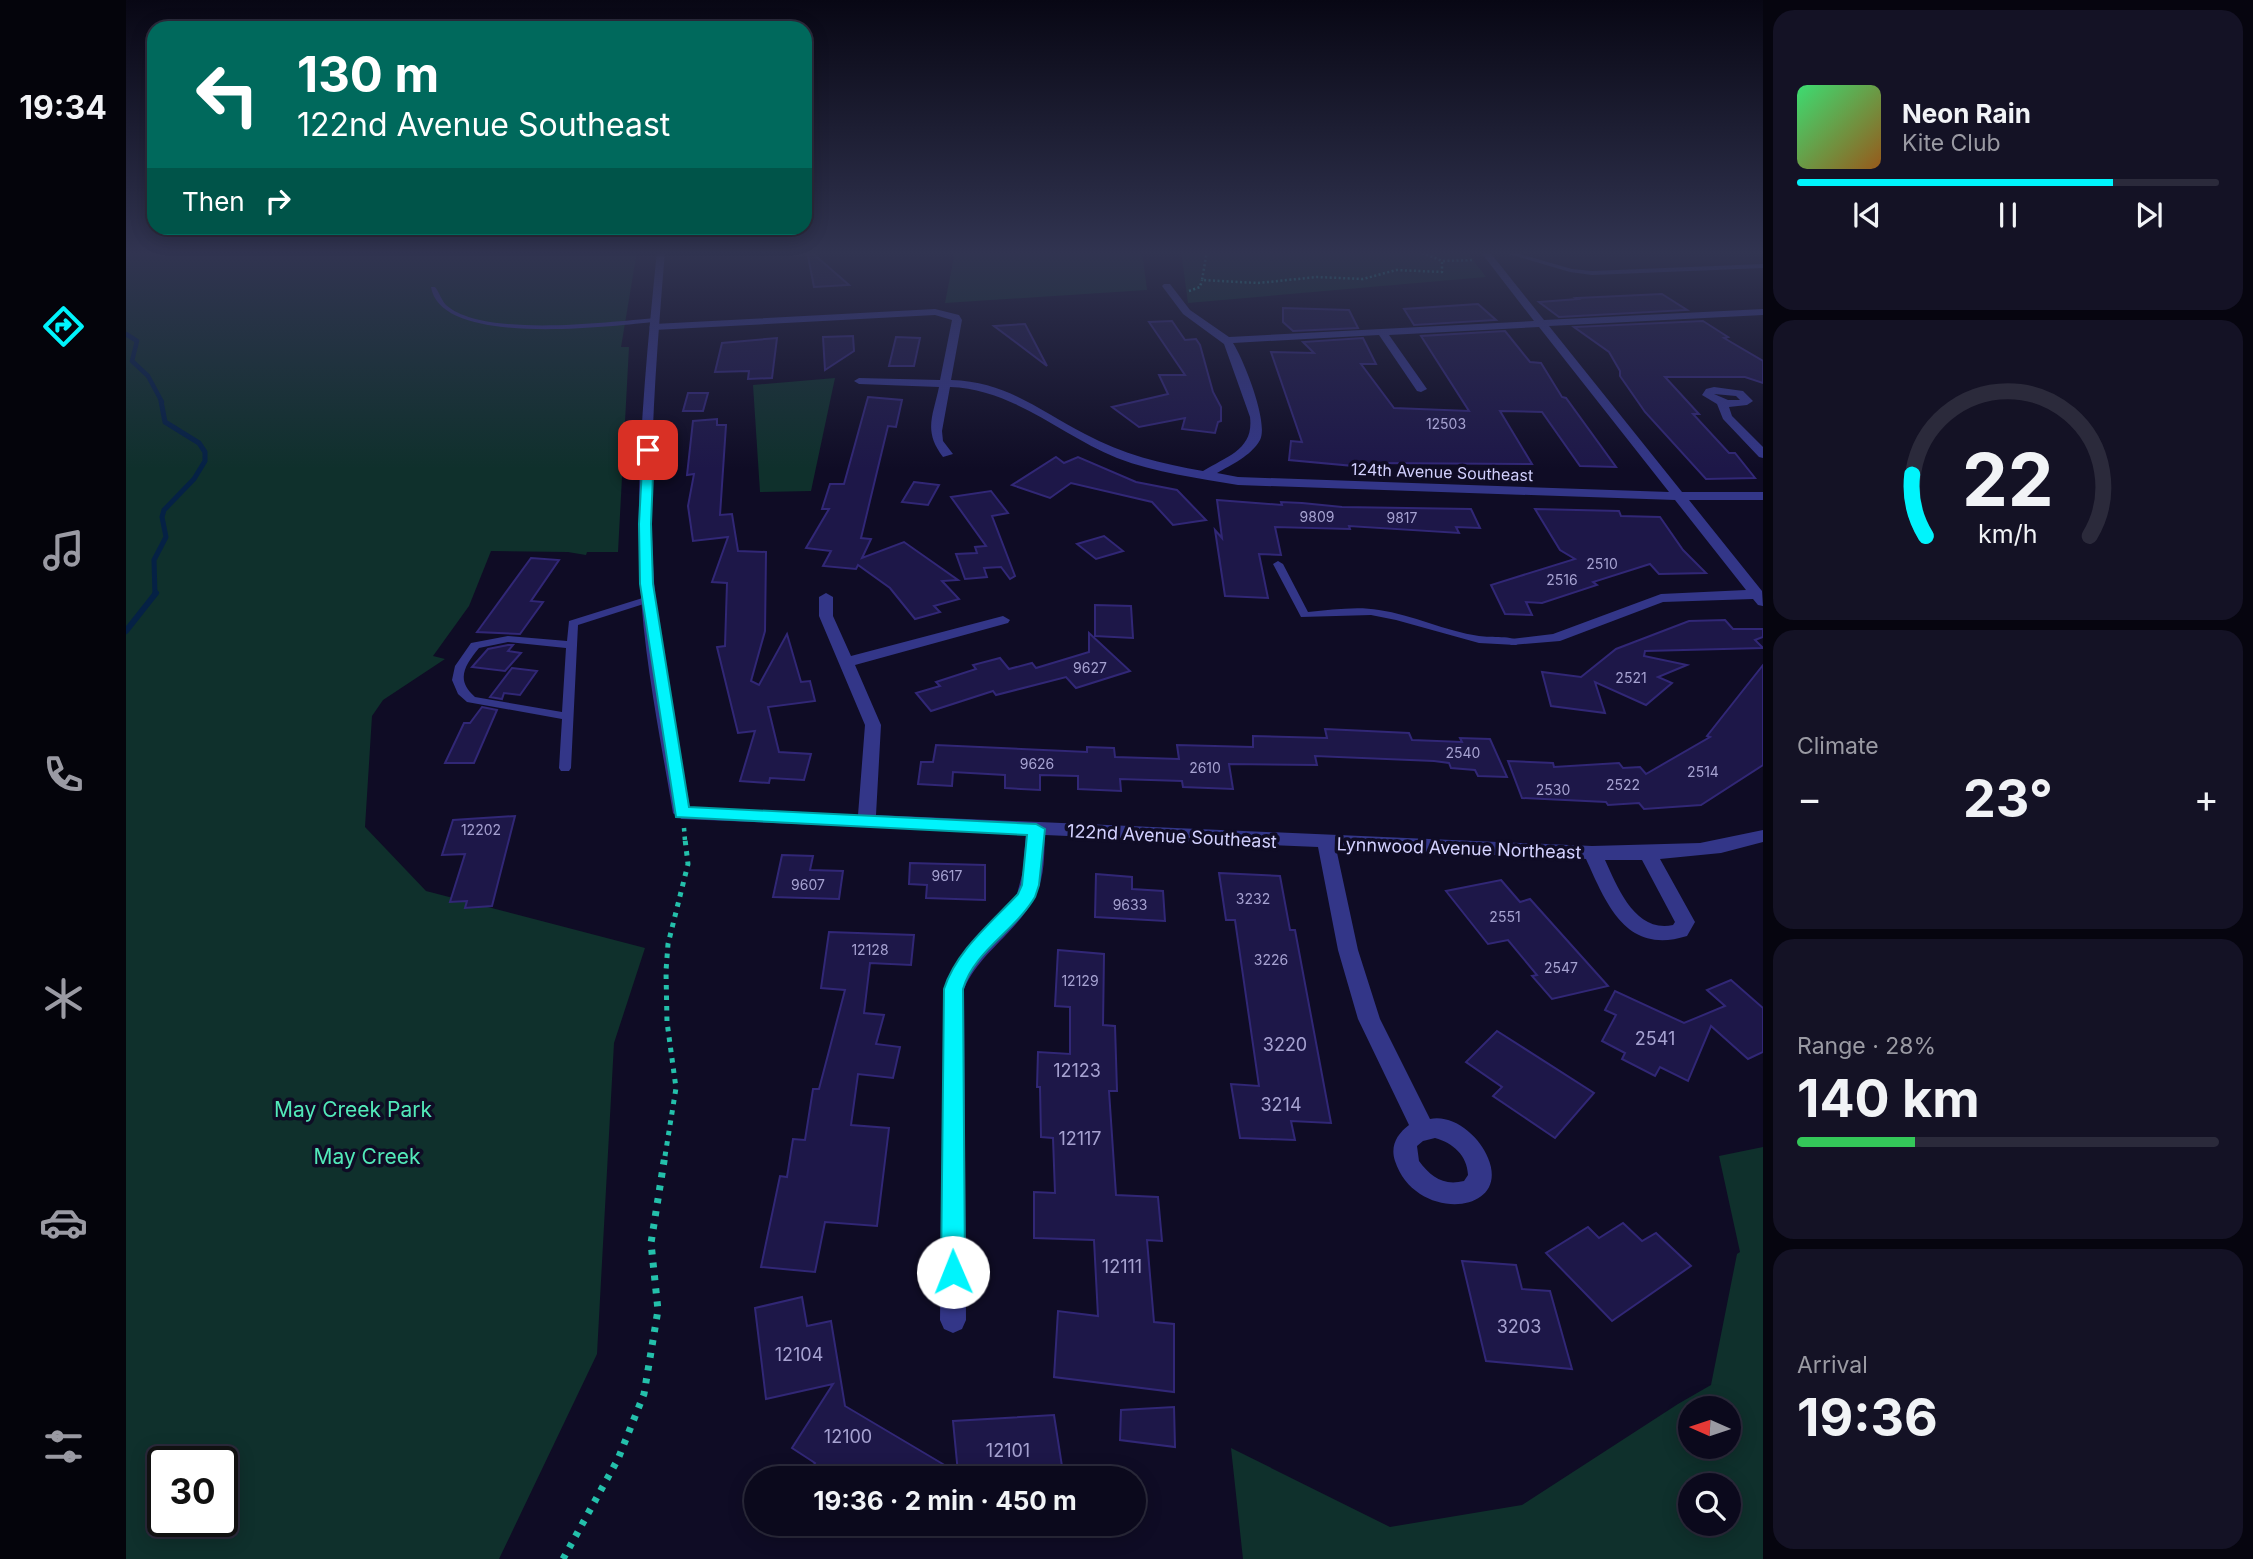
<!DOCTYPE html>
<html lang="en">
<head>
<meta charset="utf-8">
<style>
	:root { --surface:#0b091c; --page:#141225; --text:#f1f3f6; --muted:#9a9aa3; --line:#2b2a3b; --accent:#00f4fc }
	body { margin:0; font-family:Inter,sans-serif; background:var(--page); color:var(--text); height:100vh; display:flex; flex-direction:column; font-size:26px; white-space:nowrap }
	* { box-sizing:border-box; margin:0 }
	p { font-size:23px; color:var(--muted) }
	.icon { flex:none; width:38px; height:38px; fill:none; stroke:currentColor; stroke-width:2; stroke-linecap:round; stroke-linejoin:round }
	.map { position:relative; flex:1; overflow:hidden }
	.drawer { display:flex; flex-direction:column; gap:10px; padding:10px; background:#06050f; width:490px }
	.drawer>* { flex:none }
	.guide { position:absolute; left:21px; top:21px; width:665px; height:214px; border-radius:21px; box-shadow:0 4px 18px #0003,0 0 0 2px var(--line); background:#00695c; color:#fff; overflow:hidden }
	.needle { width:46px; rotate:273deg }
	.tools { position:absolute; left:1552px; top:1396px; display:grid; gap:14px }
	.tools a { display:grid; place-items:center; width:63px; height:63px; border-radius:50%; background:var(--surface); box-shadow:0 4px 18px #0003,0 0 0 2px var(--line); font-size:35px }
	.speed { position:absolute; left:21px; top:1446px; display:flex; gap:14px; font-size:35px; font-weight:700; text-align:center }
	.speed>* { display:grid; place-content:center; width:91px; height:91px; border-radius:50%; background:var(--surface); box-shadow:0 4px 18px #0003,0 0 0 2px var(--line); line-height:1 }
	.speed .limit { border:4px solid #111; border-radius:10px; background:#fff; color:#111 }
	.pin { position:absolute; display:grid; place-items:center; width:60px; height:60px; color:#fff; margin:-30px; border-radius:14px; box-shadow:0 4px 10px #0006 }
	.me { position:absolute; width:77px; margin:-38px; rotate:359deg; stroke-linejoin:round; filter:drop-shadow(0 0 5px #0008) }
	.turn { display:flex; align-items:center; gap:24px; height:147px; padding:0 35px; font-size:32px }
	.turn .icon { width:91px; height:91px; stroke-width:2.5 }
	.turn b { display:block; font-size:49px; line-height:60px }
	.then { display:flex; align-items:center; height:66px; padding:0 35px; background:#0003; gap:14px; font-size:26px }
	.big { font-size:52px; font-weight:700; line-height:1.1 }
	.drawer .card { flex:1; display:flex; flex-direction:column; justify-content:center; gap:10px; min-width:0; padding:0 24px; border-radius:21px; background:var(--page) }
	.drawer .dial { align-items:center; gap:0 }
	.dial svg { height:182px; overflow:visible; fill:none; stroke:var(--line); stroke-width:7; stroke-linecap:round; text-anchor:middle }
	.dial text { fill:var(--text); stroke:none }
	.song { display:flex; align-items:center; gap:21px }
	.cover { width:84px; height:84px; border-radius:10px; background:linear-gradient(135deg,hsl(140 70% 55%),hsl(30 70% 35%)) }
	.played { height:7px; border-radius:4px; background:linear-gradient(90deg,var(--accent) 75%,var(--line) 75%) }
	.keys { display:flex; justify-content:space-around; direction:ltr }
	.heat { display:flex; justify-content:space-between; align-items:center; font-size:38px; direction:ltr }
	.charge { height:10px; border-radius:5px; background:linear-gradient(90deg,#34c759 28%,var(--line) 0) }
	.trip { position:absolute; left:618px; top:1466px; width:402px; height:70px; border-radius:35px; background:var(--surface); box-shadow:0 4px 18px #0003,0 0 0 2px var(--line); font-weight:700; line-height:70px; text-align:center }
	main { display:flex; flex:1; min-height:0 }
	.dock { display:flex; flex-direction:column; width:126px; justify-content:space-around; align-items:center; background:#04040b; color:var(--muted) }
	.dock .icon { width:49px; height:49px }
	.dock .current { color:var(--accent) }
	.dock b { font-size:32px; color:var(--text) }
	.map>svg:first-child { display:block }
	.green { fill:#0f302c; fill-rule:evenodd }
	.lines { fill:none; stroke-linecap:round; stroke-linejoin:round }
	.stream-far2 { stroke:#052145; stroke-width:4.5 }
	.stream-far1 { stroke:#052145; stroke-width:5 }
	.stream { stroke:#052145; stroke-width:6 }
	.building { fill:#1d1748; stroke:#312776; stroke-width:2 }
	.path-far3 { stroke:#24c0ab; stroke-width:2.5; stroke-dasharray:2 2.5; stroke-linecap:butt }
	.path-far2 { stroke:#24c0ab; stroke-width:4.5; stroke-dasharray:3.5 5; stroke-linecap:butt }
	.path-far1 { stroke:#24c0ab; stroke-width:5; stroke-dasharray:4.5 6; stroke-linecap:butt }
	.path { stroke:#24c0ab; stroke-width:7; stroke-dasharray:5 8; stroke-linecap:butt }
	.service { fill:#333688; fill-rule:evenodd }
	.minor { fill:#333688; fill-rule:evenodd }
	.tertiary { fill:#333688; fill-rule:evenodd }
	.route { fill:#00f4fc; stroke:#009fa4; stroke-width:2 }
	.labels { text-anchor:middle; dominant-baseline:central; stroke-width:7; stroke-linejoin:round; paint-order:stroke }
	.number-label { font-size:14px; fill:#a6a2d1 }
	.far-street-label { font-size:16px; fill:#d3d1ff; stroke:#0f0c25 }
	.street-label { font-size:18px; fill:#d3d1ff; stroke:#0f0c25 }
	.near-number-label { font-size:18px; fill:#a6a2d1 }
	.near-park-label { font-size:21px; fill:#52e9b9; stroke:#0f0c25 }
</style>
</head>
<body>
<main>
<nav class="dock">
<b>19:34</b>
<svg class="icon current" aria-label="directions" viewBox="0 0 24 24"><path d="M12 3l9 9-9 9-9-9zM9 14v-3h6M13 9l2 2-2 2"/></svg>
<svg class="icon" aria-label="music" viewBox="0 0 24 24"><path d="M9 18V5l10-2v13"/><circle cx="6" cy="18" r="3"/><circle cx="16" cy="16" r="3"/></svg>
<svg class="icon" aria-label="phone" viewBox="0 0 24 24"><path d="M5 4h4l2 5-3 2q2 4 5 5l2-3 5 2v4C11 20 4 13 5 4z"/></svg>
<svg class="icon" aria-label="climate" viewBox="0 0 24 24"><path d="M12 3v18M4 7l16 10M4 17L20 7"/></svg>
<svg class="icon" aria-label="car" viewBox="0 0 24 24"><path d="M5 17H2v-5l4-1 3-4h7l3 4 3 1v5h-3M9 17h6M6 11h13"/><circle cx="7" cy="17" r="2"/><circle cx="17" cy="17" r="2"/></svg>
<svg class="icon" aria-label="filters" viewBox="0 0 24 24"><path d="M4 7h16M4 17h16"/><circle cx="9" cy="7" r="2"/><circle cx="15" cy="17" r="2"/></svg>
</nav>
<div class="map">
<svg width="1637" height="1559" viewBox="0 0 1637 1559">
	<rect width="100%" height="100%" fill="#0f0c25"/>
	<g class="green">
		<path d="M0,251H511L495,347H503L492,552H461L460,555L442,552L365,551L343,606L307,656L319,659L257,700L246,716L239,827L300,891L519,948L488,1043L471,1354L373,1559H0ZM37,1461H96V1521H37Z"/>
		<path d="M829,251H1016L1021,290L819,303Z"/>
		<path d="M1055,251H1337L1341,252L1360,277L1062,303Z"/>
		<path d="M709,378L685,491L634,492L627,385Z"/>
		<path d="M1637,1147V1559H1117L1105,1448L1264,1527L1396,1505L1552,1404L1585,1385L1611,1254L1614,1252L1593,1156ZM1564,1409H1603V1447H1564ZM1564,1486H1603V1524H1564Z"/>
	</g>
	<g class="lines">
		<path class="stream-far2" d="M0,334L11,341L6,361L22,376L36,402"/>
		<path class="stream-far1" d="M29,595L28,560L40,537L36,517L38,510L68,479L79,461V452L73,443L39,422L35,401"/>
		<path class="stream" d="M0,631L30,593"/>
	</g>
	<g class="building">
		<path d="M681,251H684L723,285L688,287Z"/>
		<path d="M1536,294L1561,310L1433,317L1413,302L1452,299L1450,298Z"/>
		<path d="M1352,304L1370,320L1288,325L1278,309Z"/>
		<path d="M1157,308L1223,310L1232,328L1167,331L1157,322Z"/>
		<path d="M1046,321L1059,340L1070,339L1074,345L1087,392L1095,407V421L1092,422L1089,433L1056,429L1059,418L1013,427L986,407L1042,394L1033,375H1059L1023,322Z"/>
		<path d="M1577,321L1602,337L1598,338L1637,361V383L1619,377H1539L1573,414H1567L1603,453H1609L1629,478L1580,479L1519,412L1494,376V371L1483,352L1448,327Z"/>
		<path d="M899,324L921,366L868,326Z"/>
		<path d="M1379,331L1404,362L1415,363L1436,397L1440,398L1490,467L1454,466L1416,412L1374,411L1406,464L1248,463L1250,468L1163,460L1165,441L1176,442L1145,352L1188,353L1177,342L1237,338L1250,364H1235L1268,408L1343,411L1295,336Z"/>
		<path d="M727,336L728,351L699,370L697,337Z"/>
		<path d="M770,337L794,338L788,366H763Z"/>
		<path d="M651,338L646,378L622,379L623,371L589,372L596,343Z"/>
		<path d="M562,393H582L577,411H557Z"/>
		<path d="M742,397L776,400L770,427L762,426L735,538L745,539L736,558L778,542L832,580L816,581L833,599L808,606L814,612L789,619L764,588L732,565L730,569L697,566L705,551L680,548L703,509H696L704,484H718Z"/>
		<path d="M591,419V425H600L594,515L606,514L612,551L640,552L639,631L625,681L633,685L661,634L675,682L684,681L689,701L642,707L653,752L685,754L678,780L644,778L643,783L614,781L629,731L612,733L591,647L599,646L601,583L586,582L602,537L567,541L562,506L568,474L561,475L567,421Z"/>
		<path d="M930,457L938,463L952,457L1010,482L1051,490L1080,520L1047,525L1026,502L945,483L924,498L886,485Z"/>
		<path d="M788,482L813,485L802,505L776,502Z"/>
		<path d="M865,491L882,513L866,516L889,576L884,579L875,567L858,568L861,577L839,579L830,554L851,553L849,547L860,546L825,497Z"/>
		<path d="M1091,500L1156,505L1155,502L1176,503L1216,507L1345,509L1354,528L1330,527L1333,533L1223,526L1224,529L1149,527L1155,555L1133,554L1142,598L1099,596L1089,530L1096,538Z"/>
		<path d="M1409,509L1493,511L1495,516L1534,517L1557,550L1580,573L1533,574L1524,564L1467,582L1471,585L1416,603L1400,602L1406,615L1379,614L1365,585L1449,559L1434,550Z"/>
		<path d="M978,536L997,551L970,559L951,544Z"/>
		<path d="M405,558L433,560L405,601L417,602L394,634L351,632Z"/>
		<path d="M969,605L1005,606L1007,638L969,636Z"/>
		<path d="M1599,620L1607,629H1637V637L1629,640L1637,648L1519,651L1518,656L1561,665L1532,677L1546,683L1520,705L1469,682L1479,713L1425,706L1416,672L1455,677L1490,649L1563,621Z"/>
		<path d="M963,633L1004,671L950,688L940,677L870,695L867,691L805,711L790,693L814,686L810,682L850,669L847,665L874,658L883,669L906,663L910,668L963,652Z"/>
		<path d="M382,645H387L382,651L395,653L379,671L346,667L362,649Z"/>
		<path d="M1637,665V765L1575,805L1518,809L1513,803L1482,805L1480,802L1396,798L1382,761L1427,763L1428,767L1493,763L1497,768L1514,767L1520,774L1584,737L1581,736Z"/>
		<path d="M386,668L411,671L394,695L378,693L376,699L364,697Z"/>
		<path d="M356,707L371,710L348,763H319L338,723H344Z"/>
		<path d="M1199,729L1283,733L1286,740L1336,742L1334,738L1364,739L1381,777L1352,776L1349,770L1325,768L1323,763L1308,761L1189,756L1191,765L1103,764L1107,789L1057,787L1056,781L994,779L995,791L952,789V776L914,775V790L879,788V775L827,772L826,786L792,784L795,762H807L810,745L961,752V747L988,748L989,757L1053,759L1051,745L1127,747V736L1201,738Z"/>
		<path d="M389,816L366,906L339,908L341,901L324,902L339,854L316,855L327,820Z"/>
		<path d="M656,855L687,856L684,870L717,871L713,899L647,897Z"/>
		<path d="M784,863L859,865V900L800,898L801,885L783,884Z"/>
		<path d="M1093,873L1154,876L1164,930H1169L1205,1123L1165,1121L1169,1140L1114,1138L1105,1084L1133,1086L1109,920H1100Z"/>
		<path d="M970,874L1006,877V889L1037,891L1039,921L969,917Z"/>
		<path d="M1375,880L1394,902L1404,899L1482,986L1426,999L1406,976L1411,975L1382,940L1362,944L1320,891Z"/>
		<path d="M703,932L788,935L785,965L744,963L738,1013L758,1015L750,1044L774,1047L767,1078L732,1074L725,1125L763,1128L751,1226L699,1222L689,1272L635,1267L654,1176L661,1177L667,1139L679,1140L687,1089H693L719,990L695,988Z"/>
		<path d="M932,950L978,954L977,1025L989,1026L991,1091H983L990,1195L1032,1197L1036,1241L1021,1240L1028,1322L1048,1324V1392L928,1377L932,1311L972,1316L968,1240L908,1238V1192L929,1193L927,1138L915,1137L914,1087H911L912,1052L944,1054V1007L929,1006Z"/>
		<path d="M1605,980L1637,1008V1052L1622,1059L1585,1026L1562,1081L1534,1067L1529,1076L1496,1059L1499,1053L1476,1041L1490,1015L1479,1010L1489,991L1558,1023L1599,1006L1581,990Z"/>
		<path d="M1371,1031L1468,1093L1429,1138L1367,1096L1376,1087L1340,1062Z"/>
		<path d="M1497,1223L1516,1241L1530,1233L1565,1266L1486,1321L1420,1253L1462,1227L1473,1238Z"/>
		<path d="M1336,1261L1390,1265L1396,1289L1424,1291L1446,1369L1360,1361Z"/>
		<path d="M676,1297L681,1326L705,1321L719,1406L832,1473L827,1421L928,1415L938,1479H679L689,1463L666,1448L707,1384L640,1399L629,1308Z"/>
		<path d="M1048,1407L1049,1447L994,1440L995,1410Z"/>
	</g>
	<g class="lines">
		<g class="path-far3">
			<path d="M1081,251L1076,280L1132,283L1191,277L1237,279L1270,270L1316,272V261"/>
			<path d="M1292,251L1316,261L1348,260"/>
			<path d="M1063,291L1074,287L1076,280"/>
		</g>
		<path class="path-far2" d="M558,828L559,841"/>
		<path class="path-far1" d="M539,1156L550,1088L541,1022L540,971L542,944L562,864L559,839"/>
		<path class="path" d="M437,1559L492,1459L518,1394L532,1310L525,1243L539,1155"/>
		<g class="service">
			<path d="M1373,251H1383L1446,269L1466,271L1637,264V268L1466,275L1444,272Z"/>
			<path d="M305,287H309C313,292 316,301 320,305C357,338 482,322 529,318L532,320L529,322C483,326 315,348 305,287Z"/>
			<path d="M1152,561L1157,564L1182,612C1206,610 1230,606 1253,610C1287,615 1319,631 1353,636C1366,638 1386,635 1395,642L1390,645L1353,643L1270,620L1245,615L1175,617L1147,564Z"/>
			<path d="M523,596L527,597V601L452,625L445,768L443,771H435L433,768L436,719L341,702L332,694L326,680L329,666L345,643L382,636L441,641L443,621ZM382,642L440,648L436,712L349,697C329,680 339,665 353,648Z"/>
		</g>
		<g class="minor">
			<path d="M1354,251H1363L1418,320L1637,309V315L1423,326L1556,492H1637V500H1563L1636,591L1637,606L1632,605L1627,599L1537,602L1434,641L1385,645L1382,642L1385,639L1427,634L1535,594L1620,590L1549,500L1112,485C1072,478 1030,473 991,458C935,435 887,389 824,387L816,431L817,441L827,454L817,457C797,431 807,416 813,387L733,384L728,381L733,378L814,380L826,320L809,315L528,330L523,327L528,324L809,309L833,315L836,320L825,380C882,382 912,410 959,434C996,454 1036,464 1077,471C1102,456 1128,449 1124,417L1098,344L1057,314L1036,286L1038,284H1044L1064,310L1103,337L1408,321ZM1413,327L1543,492L1112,477L1091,473C1105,465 1125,456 1134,440C1143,423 1118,360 1107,343L1253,335L1291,391L1295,392L1301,389L1263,335Z"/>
			<path d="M1588,387L1617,391L1627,401L1621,405L1603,407L1606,416L1637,447V458L1633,457L1597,419L1591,404L1576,395L1580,389ZM1588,394L1610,396L1614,400H1602Z"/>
			<path d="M700,593L707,597V616L725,656L877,616L884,620L882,623L729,665L755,725L750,815L1466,846L1574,843L1637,830V842L1595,853L1534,859L1569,922L1561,936C1500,955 1481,905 1460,859L1210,848L1232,950L1254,1019L1304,1119C1328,1114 1354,1137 1362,1158C1386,1215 1289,1223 1269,1161C1264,1146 1271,1134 1283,1125L1232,1019L1212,950L1192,847L919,835C918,854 919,876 910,894C893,932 854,951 838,989L840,1320L836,1329L827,1333L818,1329L814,1320L818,989L835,956L877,913L891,894L897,871L900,834L556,819L547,813L556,807L732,815L739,725L693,616V597ZM1479,860H1516L1549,922L1547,925C1509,933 1492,888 1479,860ZM1309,1138C1327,1143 1341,1155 1342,1175L1338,1181C1317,1186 1305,1177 1293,1161L1291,1146L1297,1141Z"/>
		</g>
		<path class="tertiary" d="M531,251H539C530,361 521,471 528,581C533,659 551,736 565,813L556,819L547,813C534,736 518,659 514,581C509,471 520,360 531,251Z"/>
	</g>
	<linearGradient id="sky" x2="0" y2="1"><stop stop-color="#080714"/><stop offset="0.54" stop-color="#313451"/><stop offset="1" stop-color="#313451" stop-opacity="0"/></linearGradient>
	<rect width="1637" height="469" fill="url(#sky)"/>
	<path class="route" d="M522,447L528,450L525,524L527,584L563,807L910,824L919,829L913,885L909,897C889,931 848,951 837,989L839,1272L835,1280L827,1283L819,1280L815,1272L818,989C830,951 865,923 892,894L896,885L901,835L550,817L514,584L513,524L517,450Z"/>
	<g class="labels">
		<g class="number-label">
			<text x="1320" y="423">12503</text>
			<text x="1191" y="516">9809</text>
			<text x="1276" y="517">9817</text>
			<text x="1476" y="563">2510</text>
			<text x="1436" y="579">2516</text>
			<text x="964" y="667">9627</text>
			<text x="1505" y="677">2521</text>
			<text x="1337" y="752">2540</text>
			<text x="911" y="763">9626</text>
			<text x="1079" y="767">2610</text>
			<text x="1577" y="771">2514</text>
			<text x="1497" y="784">2522</text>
			<text x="1427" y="789">2530</text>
			<text x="355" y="829">12202</text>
			<text x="821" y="875">9617</text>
			<text x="682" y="884">9607</text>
			<text x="1127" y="898">3232</text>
			<text x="1004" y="904">9633</text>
			<text x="1379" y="916">2551</text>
			<text x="744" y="949">12128</text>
			<text x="1145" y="959">3226</text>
			<text x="1435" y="967">2547</text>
			<text x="954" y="980">12129</text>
		</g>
		<g class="far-street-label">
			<text transform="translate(1316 472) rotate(2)">124th Avenue Southeast</text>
		</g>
		<g class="street-label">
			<text transform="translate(1046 836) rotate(3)">122nd Avenue Southeast</text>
			<text transform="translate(1333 848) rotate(2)">Lynnwood Avenue Northeast</text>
		</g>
		<g class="near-number-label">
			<text x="1529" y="1038">2541</text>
			<text x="1159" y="1044">3220</text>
			<text x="951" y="1070">12123</text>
			<text x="1155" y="1104">3214</text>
			<text x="954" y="1138">12117</text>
			<text x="996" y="1266">12111</text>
			<text x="1393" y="1326">3203</text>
			<text x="673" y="1354">12104</text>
			<text x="722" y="1436">12100</text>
			<text x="882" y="1450">12101</text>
		</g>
		<g class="near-park-label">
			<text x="227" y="1109">May Creek Park</text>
			<text x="241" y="1156">May Creek</text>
		</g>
	</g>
</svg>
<div class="tools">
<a><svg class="needle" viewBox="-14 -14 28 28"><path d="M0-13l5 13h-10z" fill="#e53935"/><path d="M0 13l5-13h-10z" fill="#9a9aa3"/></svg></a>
<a><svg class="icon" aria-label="search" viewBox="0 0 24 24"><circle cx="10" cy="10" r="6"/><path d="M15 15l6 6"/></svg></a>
</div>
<div class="speed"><div class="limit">30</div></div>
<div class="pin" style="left:522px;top:450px;background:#d93025"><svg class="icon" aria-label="arrive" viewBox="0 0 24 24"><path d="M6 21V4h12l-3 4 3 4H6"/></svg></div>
<svg class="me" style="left:827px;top:1272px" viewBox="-20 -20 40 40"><circle r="19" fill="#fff"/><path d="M0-13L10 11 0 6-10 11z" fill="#00f4fc"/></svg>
<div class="trip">19:36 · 2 min · 450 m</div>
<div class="guide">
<div class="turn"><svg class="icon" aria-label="left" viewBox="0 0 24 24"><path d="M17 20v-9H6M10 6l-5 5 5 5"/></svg><div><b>130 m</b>122nd Avenue Southeast</div></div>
<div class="then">Then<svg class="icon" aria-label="right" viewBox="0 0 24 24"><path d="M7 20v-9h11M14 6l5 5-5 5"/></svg></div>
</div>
</div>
<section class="drawer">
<div class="card">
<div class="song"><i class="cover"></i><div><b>Neon Rain</b><p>Kite Club</p></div></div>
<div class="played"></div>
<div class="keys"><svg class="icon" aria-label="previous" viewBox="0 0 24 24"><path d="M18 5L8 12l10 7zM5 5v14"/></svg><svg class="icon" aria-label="pause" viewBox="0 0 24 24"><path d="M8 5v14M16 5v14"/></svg><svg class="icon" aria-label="next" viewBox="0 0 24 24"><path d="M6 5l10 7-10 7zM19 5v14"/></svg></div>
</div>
<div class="card dial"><svg viewBox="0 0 100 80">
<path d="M14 69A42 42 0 1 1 86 69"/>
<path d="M14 69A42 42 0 0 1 8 42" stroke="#00f4fc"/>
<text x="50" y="56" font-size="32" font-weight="700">22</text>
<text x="50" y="72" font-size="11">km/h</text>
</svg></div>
<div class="card"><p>Climate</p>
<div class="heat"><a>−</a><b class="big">23°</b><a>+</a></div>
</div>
<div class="card"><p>Range · 28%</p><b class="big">140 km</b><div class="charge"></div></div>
<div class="card"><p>Arrival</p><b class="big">19:36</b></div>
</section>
</main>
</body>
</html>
